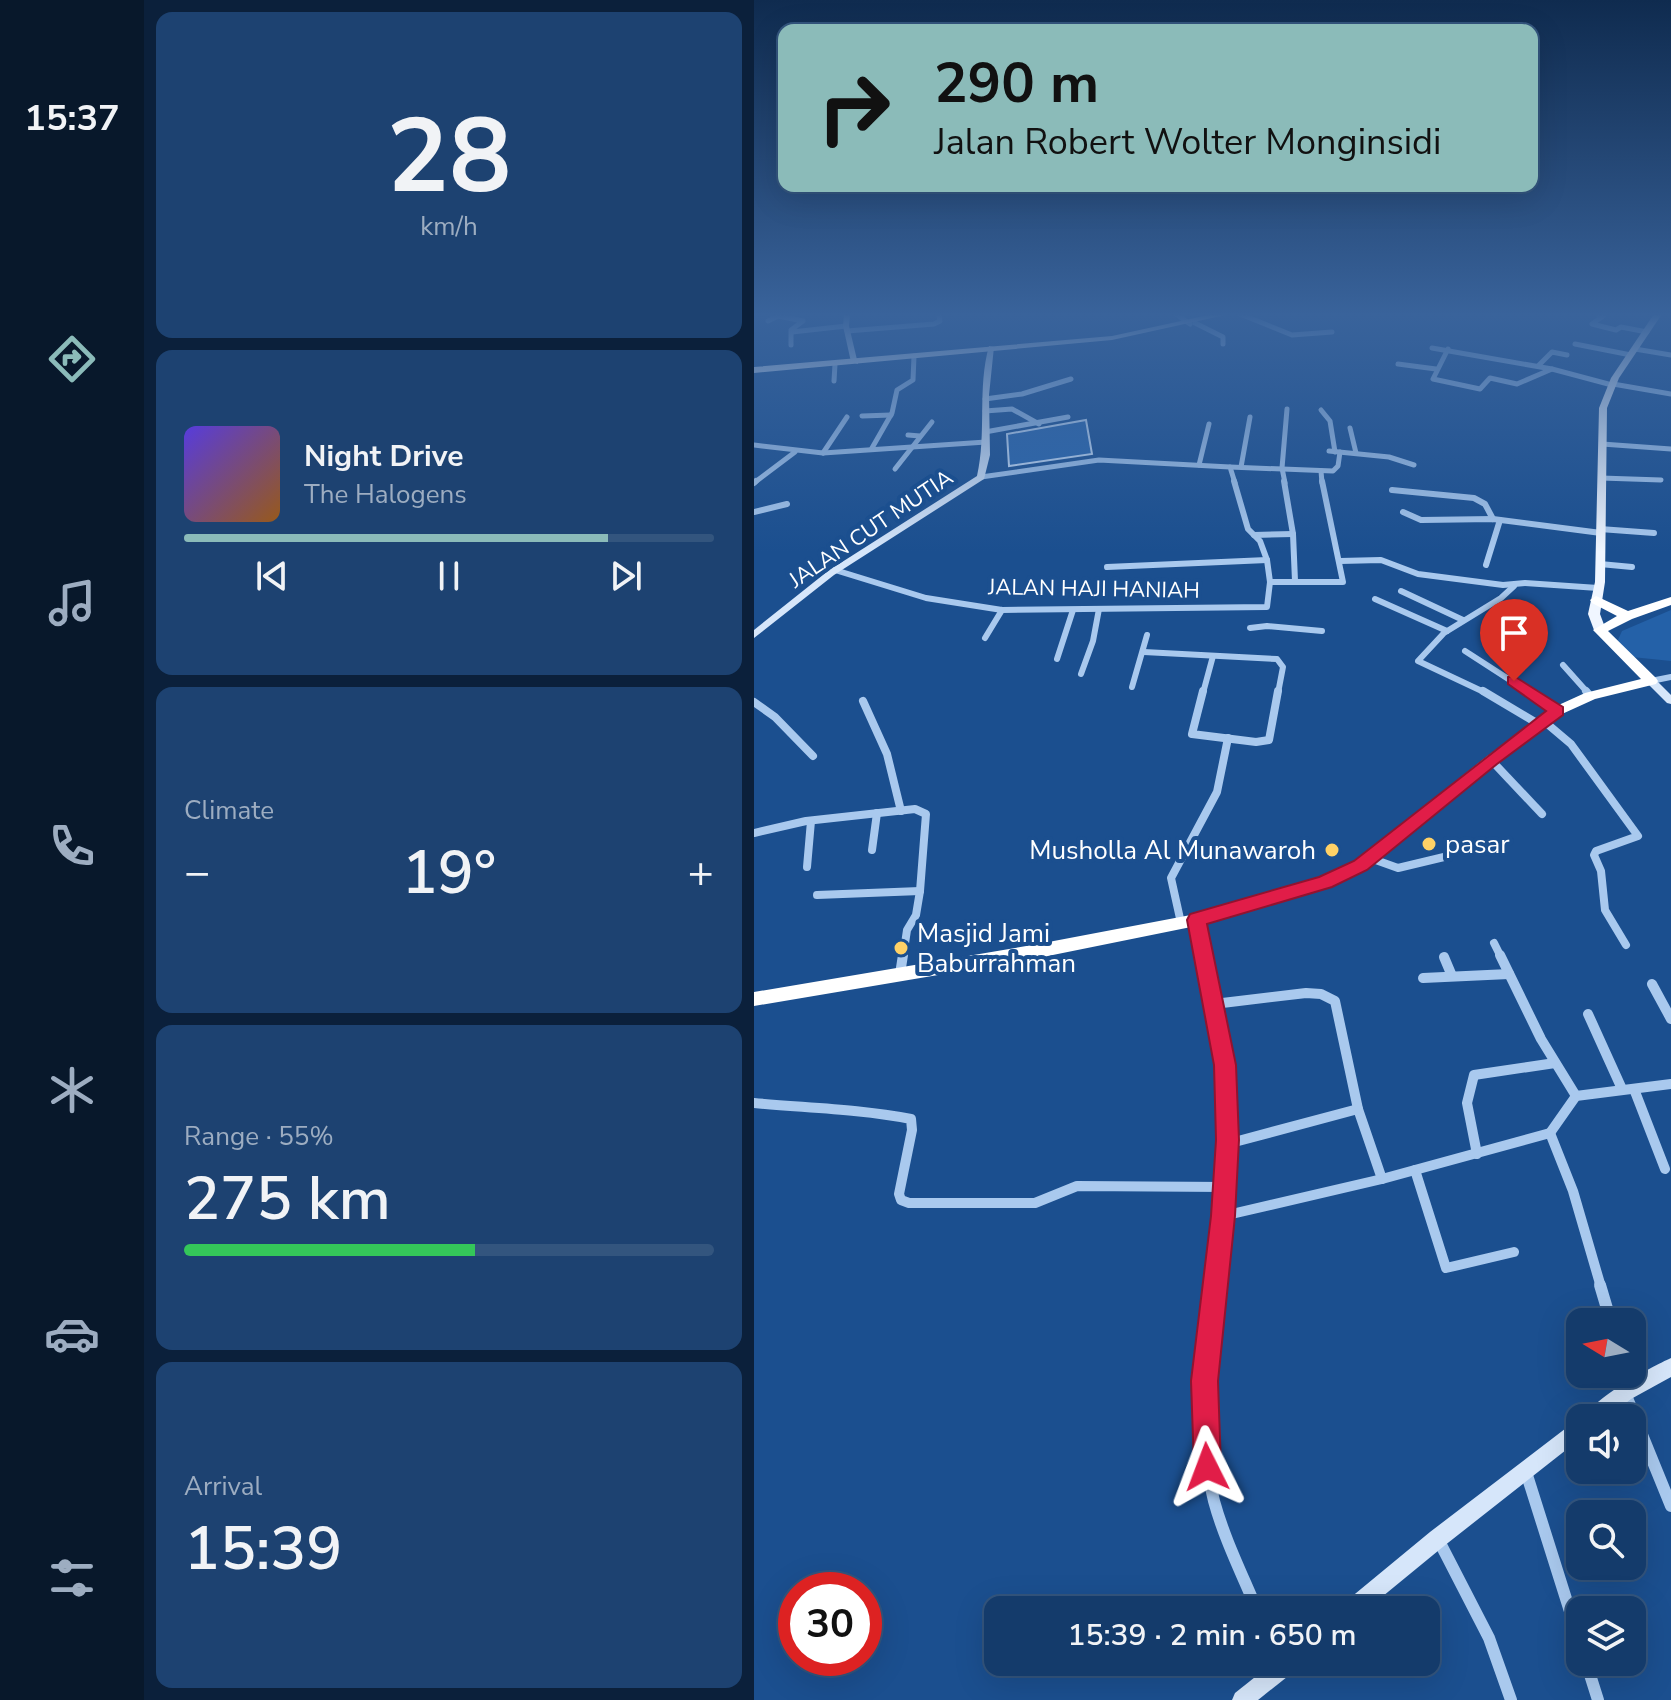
<!DOCTYPE html>
<html lang="en">
<head>
<meta charset="utf-8">
<style>
	:root { --surface:#143b6b; --page:#1d4271; --text:#f1f3f6; --muted:#9dadc1; --line:#33557e; --accent:#8bbbb9 }
	body { margin:0; font-family:"Nunito Sans",sans-serif; background:var(--page); color:var(--text); height:100vh; display:flex; flex-direction:column; font-size:30px; white-space:nowrap }
	* { box-sizing:border-box; margin:0 }
	p { font-size:26px; color:var(--muted) }
	.icon { flex:none; width:44px; height:44px; fill:none; stroke:currentColor; stroke-width:2; stroke-linecap:round; stroke-linejoin:round }
	.map { position:relative; flex:1; overflow:hidden }
	.drawer { display:flex; flex-direction:column; gap:12px; padding:12px; background:#0b203b; width:610px }
	.drawer>* { flex:none }
	.banner { position:absolute; left:24px; top:24px; width:760px; height:168px; border-radius:16px; box-shadow:0 8px 32px #0002,0 0 0 2px var(--line); background:#8bbbb9; color:#111; overflow:hidden }
	.needle { width:52px; rotate:280deg }
	.buttons { position:absolute; left:812px; top:1308px; display:grid; gap:16px }
	.buttons a { display:grid; place-items:center; width:80px; height:80px; border-radius:16px; background:var(--surface); box-shadow:0 8px 32px #0002,0 0 0 2px var(--line); font-size:40px }
	.speed { position:absolute; left:24px; top:1572px; display:flex; gap:16px; font-size:40px; font-weight:700; text-align:center }
	.speed>* { display:grid; place-content:center; width:104px; height:104px; border-radius:50%; background:var(--surface); box-shadow:0 8px 32px #0002,0 0 0 2px var(--line); line-height:1 }
	.speed .limit { border:12px solid #d22; background:#fff; color:#111 }
	.pin { position:absolute; display:grid; place-items:center; width:68px; height:68px; color:#fff; margin:-82px -34px; border-radius:50% 50% 50% 0; rotate:-45deg; box-shadow:0 0 8px #0007 }
	.pin .icon { rotate:45deg }
	.me { position:absolute; width:88px; margin:-44px; rotate:357deg; stroke-linejoin:round; filter:drop-shadow(0 0 6px #0008) }
	.turn { display:flex; align-items:center; gap:28px; height:168px; padding:0 24px; font-size:36px }
	.turn .icon { width:104px; height:104px; stroke-width:2.5 }
	.turn b { display:block; font-size:56px; line-height:68px }
	.big { font-size:60px; font-weight:600; line-height:1.1 }
	.drawer .card { flex:1; display:flex; flex-direction:column; justify-content:center; gap:12px; min-width:0; padding:0 28px; border-radius:16px; background:var(--page) }
	.drawer .dial { align-items:center; gap:0 }
	.dial b { font-size:104px; line-height:1 }
	.song { display:flex; align-items:center; gap:24px }
	.cover { width:96px; height:96px; border-radius:12px; background:linear-gradient(135deg,hsl(250 70% 55%),hsl(30 70% 35%)) }
	.played { height:8px; border-radius:4px; background:linear-gradient(90deg,var(--accent) 80%,var(--line) 80%) }
	.keys { display:flex; justify-content:space-around; direction:ltr }
	.heat { display:flex; justify-content:space-between; align-items:center; font-size:44px; direction:ltr }
	.charge { height:12px; border-radius:6px; background:linear-gradient(90deg,#34c759 55%,var(--line) 0) }
	.trip { position:absolute; left:230px; top:1596px; width:456px; height:80px; border-radius:16px; background:var(--surface); box-shadow:0 8px 32px #0002,0 0 0 2px var(--line); font-weight:600; line-height:80px; text-align:center }
	main { display:flex; flex:1; min-height:0 }
	.menu { display:flex; flex-direction:column; width:144px; justify-content:space-around; align-items:center; background:#08182b; color:var(--muted) }
	.menu .icon { width:56px; height:56px }
	.menu .active { color:var(--accent) }
	.menu b { font-size:36px; color:var(--text) }
	.map>svg:first-child { display:block }
	.green { fill:#2461a8 }
	.building { fill:#2a66ad; stroke:#cfe3fa; stroke-width:2 }
	.lines { fill:none; stroke-linecap:round; stroke-linejoin:round }
	.street-far4 { stroke:#a9c9ee; stroke-width:5 }
	.street-far3 { stroke:#a9c9ee; stroke-width:6 }
	.street-far2 { stroke:#a9c9ee; stroke-width:8 }
	.street-far1 { stroke:#a9c9ee; stroke-width:10 }
	.street { stroke:#a9c9ee; stroke-width:12 }
	.secondary { fill:#d6e6fa; fill-rule:evenodd }
	.primary { fill:#f0f6ff; fill-rule:evenodd }
	.highway { fill:#fff; fill-rule:evenodd }
	.route { fill:#e11d48; stroke:#92132f; stroke-width:2 }
	.poi-dot { fill:#ffd166; stroke:#1b4f8f; stroke-width:3 }
	.labels { text-anchor:middle; dominant-baseline:central; stroke-width:8; stroke-linejoin:round; paint-order:stroke }
	.far-street-label { font-size:22px; fill:#fff; stroke:#1b4f8f }
	.poi-label { font-size:26px; fill:#fff; stroke:#1b4f8f; text-anchor:start }
</style>
</head>
<body>
<main>
<nav class="menu">
<b>15:37</b>
<svg class="icon active" aria-label="directions" viewBox="0 0 24 24"><path d="M12 3l9 9-9 9-9-9zM9 14v-3h6M13 9l2 2-2 2"/></svg>
<svg class="icon" aria-label="music" viewBox="0 0 24 24"><path d="M9 18V5l10-2v13"/><circle cx="6" cy="18" r="3"/><circle cx="16" cy="16" r="3"/></svg>
<svg class="icon" aria-label="phone" viewBox="0 0 24 24"><path d="M5 4h4l2 5-3 2q2 4 5 5l2-3 5 2v4C11 20 4 13 5 4z"/></svg>
<svg class="icon" aria-label="climate" viewBox="0 0 24 24"><path d="M12 3v18M4 7l16 10M4 17L20 7"/></svg>
<svg class="icon" aria-label="car" viewBox="0 0 24 24"><path d="M5 17H2v-5l4-1 3-4h7l3 4 3 1v5h-3M9 17h6M6 11h13"/><circle cx="7" cy="17" r="2"/><circle cx="17" cy="17" r="2"/></svg>
<svg class="icon" aria-label="filters" viewBox="0 0 24 24"><path d="M4 7h16M4 17h16"/><circle cx="9" cy="7" r="2"/><circle cx="15" cy="17" r="2"/></svg>
</nav>
<section class="drawer">
<div class="card dial"><b>28</b><p>km/h</p></div>
<div class="card">
<div class="song"><i class="cover"></i><div><b>Night Drive</b><p>The Halogens</p></div></div>
<div class="played"></div>
<div class="keys"><svg class="icon" aria-label="previous" viewBox="0 0 24 24"><path d="M18 5L8 12l10 7zM5 5v14"/></svg><svg class="icon" aria-label="pause" viewBox="0 0 24 24"><path d="M8 5v14M16 5v14"/></svg><svg class="icon" aria-label="next" viewBox="0 0 24 24"><path d="M6 5l10 7-10 7zM19 5v14"/></svg></div>
</div>
<div class="card"><p>Climate</p>
<div class="heat"><a>−</a><b class="big">19°</b><a>+</a></div>
</div>
<div class="card"><p>Range · 55%</p><b class="big">275 km</b><div class="charge"></div></div>
<div class="card"><p>Arrival</p><b class="big">15:39</b></div>
</section>
<div class="map">
<svg width="917" height="1700" viewBox="0 0 917 1700">
	<rect width="100%" height="100%" fill="#1b4f8f"/>
	<path class="green" d="M917,610V661L878,657L863,642L868,631Z"/>
	<path class="building" d="M332,420L338,454L255,466L253,434Z"/>
	<g class="lines">
		<g class="street-far4">
			<path d="M422,314L436,324"/>
			<path d="M486,314L538,335L578,332"/>
			<path d="M845,315L849,316L838,324L862,330L867,327L893,332"/>
			<path d="M14,321L24,316L49,321L37,330V345"/>
			<path d="M441,323L469,337V344"/>
			<path d="M93,331L180,324L186,321L185,314"/>
			<path d="M38,332L92,326"/>
			<path d="M821,344L877,355"/>
			<path d="M678,348L798,369L858,385"/>
			<path d="M694,349L679,379L726,389L736,378L763,384L798,369"/>
			<path d="M881,349L917,355"/>
			<path d="M644,364L682,369"/>
			<path d="M784,366L798,352L813,355"/>
			<path d="M80,381L81,364"/>
			<path d="M859,384L917,394"/>
			<path d="M231,399L268,394L317,379"/>
			<path d="M567,410L576,421L581,452"/>
			<path d="M231,411L258,409L285,424"/>
			<path d="M108,416L137,415"/>
			<path d="M596,428L602,453"/>
			<path d="M231,432L314,417"/>
			<path d="M154,435L166,436"/>
			<path d="M848,444L917,449"/>
			<path d="M0,445L69,453L232,442"/>
			<path d="M118,448L138,413L143,390L159,380L160,356"/>
			<path d="M575,451L635,457L660,465"/>
			<path d="M69,453L93,417"/>
			<path d="M445,465L455,424"/>
			<path d="M476,467L579,471L584,466L586,452"/>
			<path d="M487,467L496,417"/>
			<path d="M141,469L178,422"/>
			<path d="M567,471L568,483"/>
			<path d="M227,477L345,460L476,467L481,483"/>
			<path d="M847,478L907,480"/>
			<path d="M0,483L41,452"/>
			<path d="M531,483L528,468L533,409"/>
		</g>
		<g class="street-far3">
			<path d="M530,481L539,534L541,581"/>
			<path d="M0,483L2,481"/>
			<path d="M638,490L720,498L731,504L739,519"/>
			<path d="M0,512L33,504"/>
			<path d="M649,512L667,520L739,519L847,533"/>
			<path d="M846,529L900,533"/>
			<path d="M500,535L539,534"/>
			<path d="M586,561L627,560L664,574L749,585L771,583L844,588"/>
			<path d="M846,564L878,567"/>
			<path d="M732,565L746,520"/>
			<path d="M353,567L513,560"/>
			<path d="M81,570L172,598L248,610L513,607L516,582L513,560L506,541L494,529L480,481"/>
			<path d="M516,582H589L568,481"/>
			<path d="M647,591L709,620"/>
			<path d="M621,599L693,631"/>
			<path d="M496,628L513,626L568,631"/>
			<path d="M231,638L248,610"/>
			<path d="M711,651L776,693"/>
			<path d="M390,652L523,659L529,667L524,693"/>
			<path d="M303,659L319,610"/>
			<path d="M809,665L834,693"/>
			<path d="M327,674L339,641L345,609"/>
			<path d="M897,681L917,677"/>
			<path d="M378,687L393,635"/>
			<path d="M449,693L459,656"/>
			<path d="M732,693L664,661L690,633L747,598L760,586"/>
		</g>
		<g class="street-far2">
			<path d="M449,691L438,734L502,742L515,740L524,691"/>
			<path d="M729,691L786,725"/>
			<path d="M773,691L803,711"/>
			<path d="M832,691L836,696"/>
			<path d="M109,701L133,754L147,811"/>
			<path d="M0,702L21,717L59,756"/>
			<path d="M791,722L817,744L884,836L842,851L840,855L847,871L851,910L872,945"/>
			<path d="M737,760L788,814"/>
			<path d="M0,833L52,821L161,809L172,814L166,891L162,915L153,930L149,957"/>
			<path d="M118,850L123,813"/>
			<path d="M616,858L644,868L690,857"/>
			<path d="M53,867L57,821"/>
			<path d="M63,895L166,891"/>
			<path d="M442,920L450,957"/>
			<path d="M427,923L417,878L463,792L474,738"/>
			<path d="M740,943L747,957"/>
		</g>
		<g class="street-far1">
			<path d="M449,955C463,1021 475,1089 474,1158C473,1201 466,1244 460,1287"/>
			<path d="M746,955L787,1039L822,1096"/>
			<path d="M690,957L698,976"/>
			<path d="M146,974L149,955"/>
			<path d="M669,978L755,974"/>
			<path d="M898,984L917,1019"/>
			<path d="M460,1004L552,993L567,994L581,1001L604,1109L628,1179"/>
			<path d="M834,1014L868,1089"/>
			<path d="M880,1089L911,1169"/>
			<path d="M0,1103C53,1108 105,1109 157,1119L158,1130L145,1194L147,1200L155,1203H281L323,1186L472,1187"/>
			<path d="M796,1133L819,1191L847,1287"/>
			<path d="M473,1144L604,1109"/>
			<path d="M723,1154L713,1103L720,1075L801,1063"/>
			<path d="M661,1170L692,1268L760,1252"/>
			<path d="M469,1216L628,1179L796,1133L822,1096L917,1084"/>
		</g>
		<g class="street">
			<path d="M461,1285C451,1356 441,1430 460,1501C470,1538 488,1574 503,1610"/>
			<path d="M846,1285L857,1322"/>
			<path d="M868,1374L871,1393L917,1506"/>
			<path d="M772,1472L826,1643"/>
			<path d="M684,1539L735,1638L757,1700"/>
			<path d="M832,1662L844,1700"/>
		</g>
		<g class="secondary">
			<path d="M90,314H96L95,326L104,364L97,362L89,326Z"/>
			<path d="M235,346L240,347L235,395L236,455L230,479L80,575L0,638V630L74,571L223,476C233,433 223,388 235,346Z"/>
			<path d="M897,678L901,679L917,695V704L913,703L893,683L892,681Z"/>
			<path d="M917,1358V1377L877,1399L853,1418H830C838,1399 897,1367 917,1358Z"/>
			<path d="M826,1419V1439L690,1546L612,1610H587L590,1603L676,1532L820,1422Z"/>
			<path d="M520,1662H546L543,1669L504,1700H478L481,1693Z"/>
		</g>
		<g class="primary">
			<path d="M459,314H476L358,340L0,373V367L358,336Z"/>
			<path d="M900,314H908L865,378L853,408L851,582L846,614L852,630L846,633L840,630L834,614L841,582L845,408L857,378Z"/>
		</g>
		<path class="highway" d="M842,596L874,611L917,597V605L878,619L854,631L902,678L904,681L902,684L841,699L808,714L742,763L613,870L577,886L442,926L284,958L0,1006V992L284,944L442,914L566,877L601,862L732,757L798,708L831,693L887,679L839,630L863,616L838,603L836,600Z"/>
	</g>
	<linearGradient id="sky" x2="0" y2="1"><stop stop-color="#0f2b4f"/><stop offset="0.57" stop-color="#39639b"/><stop offset="1" stop-color="#39639b" stop-opacity="0"/></linearGradient>
	<rect width="917" height="552" fill="url(#sky)"/>
	<path class="route" d="M760,676L809,707V715L743,764L613,870L578,887L453,924L482,1065L485,1140L481,1216L464,1381L467,1467L463,1477L453,1481L444,1477L440,1467L437,1381L457,1216L462,1140L460,1065L433,920L436,914L565,877L600,861L792,711L754,684V677Z"/>
	<g class="poi-dot">
		<circle cx="675" cy="844" r="8"/>
		<circle cx="578" cy="850" r="8"/>
		<circle cx="147" cy="948" r="8"/>
	</g>
	<g class="labels">
		<g class="far-street-label">
			<text transform="translate(117 529) rotate(-34)">JALAN CUT MUTIA</text>
			<text transform="translate(340 589) rotate(1)">JALAN HAJI HANIAH</text>
		</g>
		<g class="poi-label">
			<text x="691" y="844">pasar</text>
			<text x="562" y="850" text-anchor="end">Musholla Al Munawaroh</text>
			<text x="163" y="933">Masjid Jami<tspan x="163" dy="30">Baburrahman</tspan></text>
		</g>
	</g>
</svg>
<div class="buttons">
<a><svg class="needle" viewBox="-14 -14 28 28"><path d="M0-13l5 13h-10z" fill="#e53935"/><path d="M0 13l5-13h-10z" fill="#9dadc1"/></svg></a>
<a><svg class="icon" aria-label="sound" viewBox="0 0 24 24"><path d="M4 9h4l5-4v14l-5-4H4zM17 9q2 3 0 6"/></svg></a>
<a><svg class="icon" aria-label="search" viewBox="0 0 24 24"><circle cx="10" cy="10" r="6"/><path d="M15 15l6 6"/></svg></a>
<a><svg class="icon" aria-label="layers" viewBox="0 0 24 24"><path d="M12 4l9 5-9 5-9-5zM3 14l9 5 9-5"/></svg></a>
</div>
<div class="speed"><div class="limit">30</div></div>
<div class="pin" style="left:760px;top:681px;background:#d93025"><svg class="icon" aria-label="arrive" viewBox="0 0 24 24"><path d="M6 21V4h12l-3 4 3 4H6"/></svg></div>
<svg class="me" style="left:453px;top:1467px" viewBox="-20 -20 40 40"><path d="M0-17L14 15 0 8-14 15z" fill="#e11d48" stroke="#fff" stroke-width="4"/></svg>
<div class="trip">15:39 · 2 min · 650 m</div>
<div class="banner">
<div class="turn"><svg class="icon" aria-label="right" viewBox="0 0 24 24"><path d="M7 20v-9h11M14 6l5 5-5 5"/></svg><div><b>290 m</b>Jalan Robert Wolter Monginsidi</div></div>
</div>
</div>
</main>
</body>
</html>
